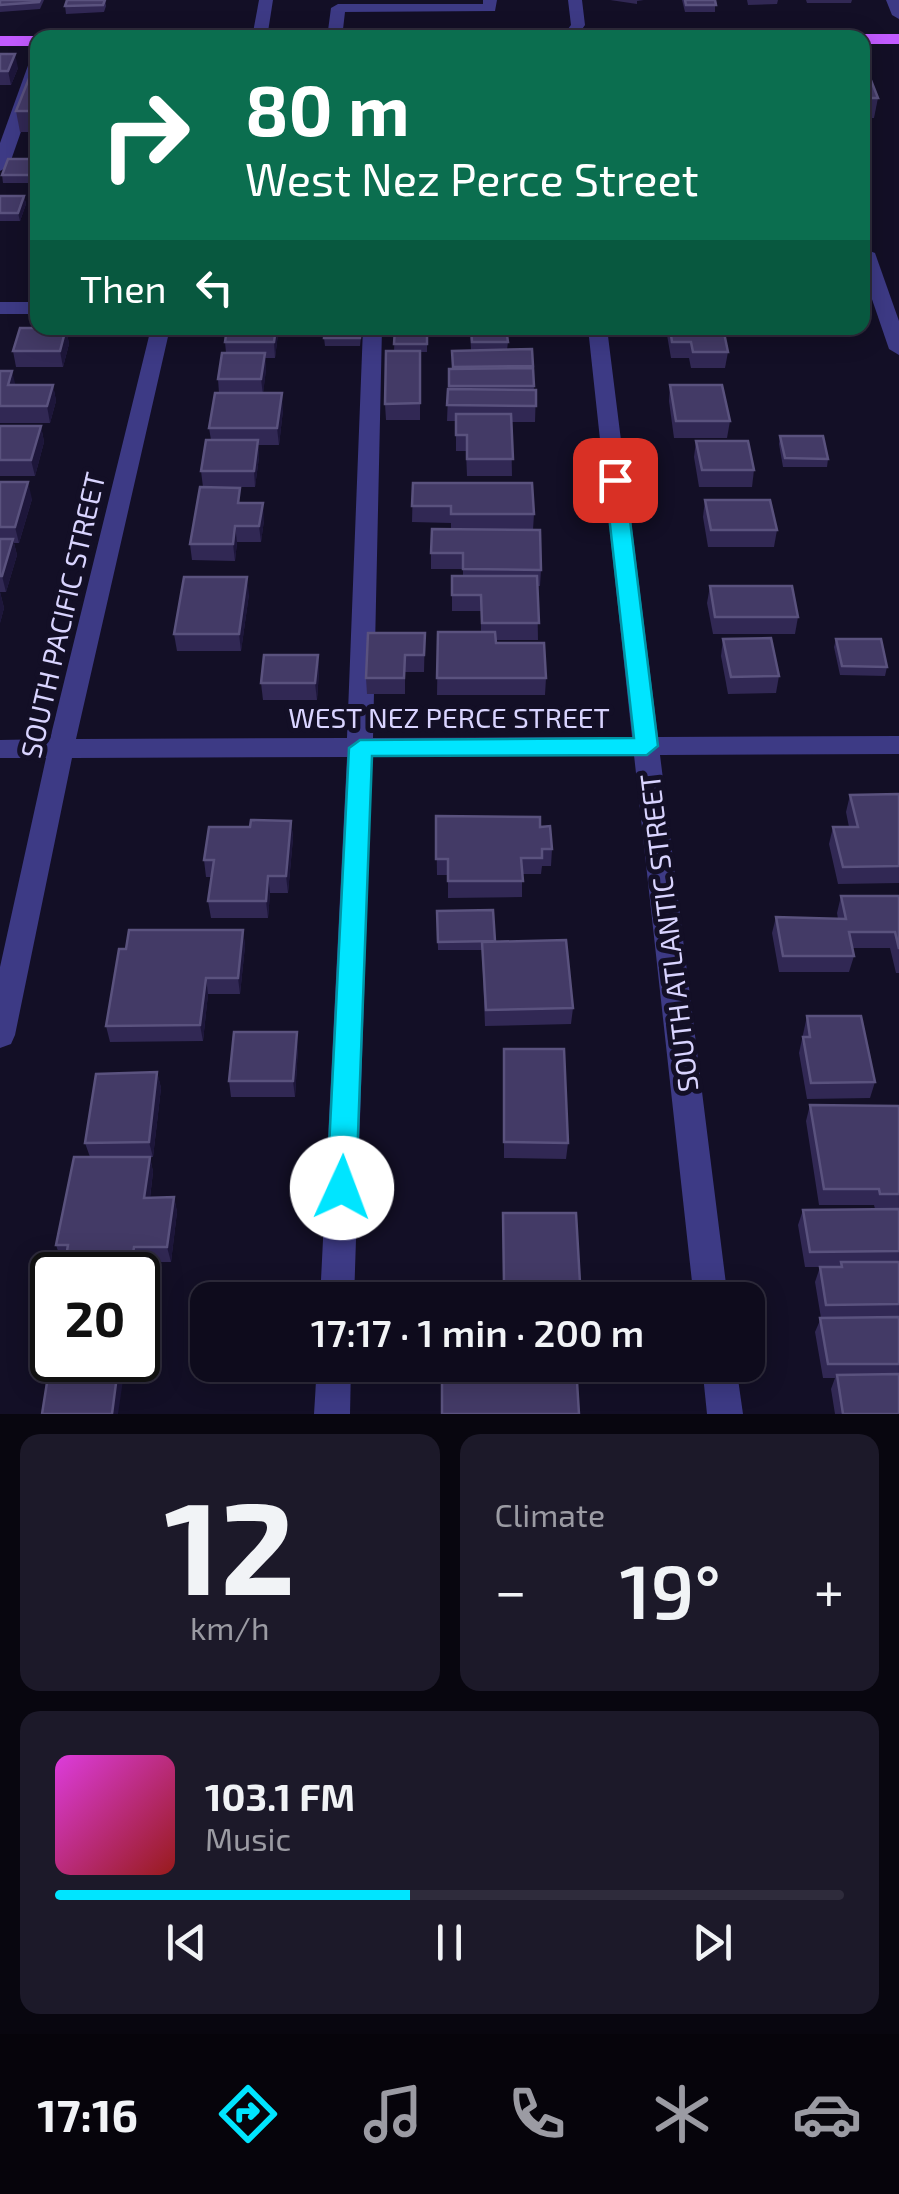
<!DOCTYPE html>
<html lang="en">
<head>
<meta charset="utf-8">
<style>
	:root { --surface:#0e0b1c; --page:#1c1929; --text:#f1f3f6; --muted:#9b9ba3; --line:#2e2b3b; --accent:#00e5ff }
	body { margin:0; font-family:"Exo 2",sans-serif; background:var(--page); color:var(--text); height:100vh; display:flex; flex-direction:column; font-size:38px; white-space:nowrap }
	* { box-sizing:border-box; margin:0 }
	p { font-size:32px; color:var(--muted) }
	.icon { flex:none; width:55px; height:55px; fill:none; stroke:currentColor; stroke-width:2; stroke-linecap:round; stroke-linejoin:round }
	.map { position:relative; height:1414px; overflow:hidden }
	.panel { display:flex; flex-direction:column; gap:20px; padding:20px; background:#08060f; flex:1 }
	.panel>* { flex:none }
	.banner { position:absolute; left:30px; top:30px; width:840px; height:305px; border-radius:20px; box-shadow:0 5px 25px #0003,0 0 0 2px var(--line); background:#0b6e4f; color:#fff; overflow:hidden }
	.speed { position:absolute; left:30px; top:1252px; display:flex; gap:20px; font-size:50px; font-weight:700; text-align:center }
	.speed>* { display:grid; place-content:center; width:130px; height:130px; border-radius:50%; background:var(--surface); box-shadow:0 5px 25px #0003,0 0 0 2px var(--line); line-height:1 }
	.speed .limit { border:5px solid #111; border-radius:15px; background:#fff; color:#111 }
	.pin { position:absolute; display:grid; place-items:center; width:85px; height:85px; color:#fff; margin:-42px; border-radius:20px; box-shadow:0 5px 15px #0006 }
	.me { position:absolute; width:110px; margin:-55px; rotate:2deg; stroke-linejoin:round; filter:drop-shadow(0 0 8px #0008) }
	.turn { display:flex; align-items:center; gap:35px; height:210px; padding:0 50px; font-size:45px }
	.turn .icon { width:130px; height:130px; stroke-width:2.5 }
	.turn b { display:block; font-size:70px; line-height:85px }
	.then { display:flex; align-items:center; height:95px; padding:0 50px; background:#0003; gap:20px; font-size:38px }
	.big { font-size:75px; font-weight:600; line-height:1.1 }
	.panel .widget { flex:1; display:flex; flex-direction:column; justify-content:center; gap:15px; min-width:0; padding:0 35px; border-radius:20px; background:var(--page) }
	.panel .dial { align-items:center; gap:0 }
	.dial b { font-size:130px; line-height:1 }
	.song { display:flex; align-items:center; gap:30px }
	.cover { width:120px; height:120px; border-radius:15px; background:linear-gradient(135deg,hsl(300 70% 55%),hsl(0 70% 35%)) }
	.played { height:10px; border-radius:5px; background:linear-gradient(90deg,var(--accent) 45%,var(--line) 45%) }
	.keys { display:flex; justify-content:space-around; direction:ltr }
	.heat { display:flex; justify-content:space-between; align-items:center; font-size:55px; direction:ltr }
	.panel .tiles { flex:1; display:grid; gap:20px; grid-template-columns:1fr 1fr }
	.widget:last-child { grid-column:span 2 }
	.trip { position:absolute; left:190px; top:1282px; width:575px; height:100px; border-radius:20px; background:var(--surface); box-shadow:0 5px 25px #0003,0 0 0 2px var(--line); font-weight:600; line-height:100px; text-align:center }
	.tab-bar { display:flex; height:160px; justify-content:space-around; align-items:center; background:#06040b; color:var(--muted) }
	.tab-bar .icon { width:70px; height:70px }
	.tab-bar .active { color:var(--accent) }
	.tab-bar b { font-size:45px; color:var(--text) }
	.map>svg:first-child { display:block }
	.lines { fill:none; stroke-linecap:round; stroke-linejoin:round }
	.minor { fill:#3d3a85; fill-rule:evenodd }
	.major { fill:#c25bff; fill-rule:evenodd }
	.wall { fill:#312854 }
	.shaded-wall { fill:#1d163a }
	.building { fill:#433a66; stroke:#5a527e; stroke-width:2.5 }
	.route { fill:#00e5ff; stroke:#0095a6; stroke-width:2.5 }
	.labels { text-anchor:middle; dominant-baseline:central; stroke-width:10; stroke-linejoin:round; paint-order:stroke }
	.street-label { font-size:28px; fill:#d9d4ff; stroke:#130f26 }
</style>
</head>
<body>
<div class="map">
<svg width="899" height="1414" viewBox="0 0 899 1414">
	<rect width="100%" height="100%" fill="#130f26"/>
	<g class="lines">
		<g class="minor">
			<path d="M259,0H273L267,38H252Z"/>
			<path d="M483,0H497L495,11L345,12L342,38H327L331,8L338,4H483Z"/>
			<path d="M568,0H582L585,25L576,38H561L571,25Z"/>
			<path d="M886,0H899V19L892,15Z"/>
			<path d="M38,55V83L9,166L0,171V143L30,60Z"/>
			<path d="M862,248L875,253L899,321V355L889,349L862,270Z"/>
			<rect x="0" y="302" width="38" height="12"/>
			<path d="M151,328H170L76,739L347,738L363,328H382L373,738L632,737L588,328H607L658,737L899,736V754L660,755L728,1300H694L634,755L372,757L354,1300H320L347,757L72,758L15,1035L11,1044L0,1048V967L46,758H0V740L50,739Z"/>
			<path d="M317,1365H351L350,1414H314Z"/>
			<path d="M702,1365H736L743,1414H707Z"/>
		</g>
		<g class="major">
			<path d="M862,34H899V44H862V38H855Z"/>
			<path d="M0,36H38L42,38H38V46H0Z"/>
		</g>
	</g>
	<g class="wall">
		<path d="M0,0H44L40,9L0,12Z"/>
		<path d="M105,0L106,6L104,12L66,14L65,6Z"/>
		<path d="M610,0H644L637,1V4Z"/>
		<path d="M682,0H715V12H685Z"/>
		<path d="M747,0H778L777,4L748,5Z"/>
		<path d="M806,0H852L851,3H807Z"/>
		<path d="M0,54L18,68L11,85H0Z"/>
		<path d="M38,56V132H20L16,111Z"/>
		<path d="M862,65L878,98L874,118H862Z"/>
		<path d="M38,159V183H3L2,175Z"/>
		<path d="M38,193V220H36L33,205Z"/>
		<path d="M0,196H24L26,204L20,221H0Z"/>
		<path d="M66,328L69,344L63,367H16L13,351Z"/>
		<path d="M362,328L360,346H325L324,338Z"/>
		<path d="M395,328H427V352H420V420H386L385,404L394,351Z"/>
		<path d="M470,328L508,342L507,350L533,366L534,390H536L535,422H511L512,476H467L466,451H456V421H447L449,369H452V351L471,350Z"/>
		<path d="M668,328H723L728,352L725,368H691L689,358H671L667,335Z"/>
		<path d="M278,334L275,358H265L266,369L263,393L283,410L279,445H258L259,457L255,487H205L242,503L264,520L261,542H237L235,561L192,560L190,544L203,487L201,471L211,440L209,428L219,393L218,379L226,353L225,342Z"/>
		<path d="M0,371L15,385H53L56,401L50,423H0Z"/>
		<path d="M670,385L730,421L727,438H674L669,401Z"/>
		<path d="M0,426H41L44,442L35,476H0Z"/>
		<path d="M780,436L828,459L827,467H783L779,444Z"/>
		<path d="M696,441L754,470L752,487H699L694,457Z"/>
		<path d="M0,482L32,499L19,543H14L17,555L6,592H0L4,608L0,623Z"/>
		<path d="M413,483L534,514L533,530L541,570L540,586H537L538,640H496V643L546,678L545,695H437L438,632H481V611H452V576H463V569H431V553L451,529V523L412,522Z"/>
		<path d="M705,500L777,530L774,547H708L703,517Z"/>
		<path d="M710,586L798,617L795,634H713L707,603Z"/>
		<path d="M249,594L241,651H177L174,634Z"/>
		<path d="M425,633L424,672H405V694H367L366,678Z"/>
		<path d="M723,639L779,676L776,693L728,694L721,656Z"/>
		<path d="M836,639L887,667L885,676L840,675L834,647Z"/>
		<path d="M318,655L319,671L317,700H263L261,683Z"/>
		<path d="M899,794V883L838,884L829,844L833,827H849L846,812L850,795Z"/>
		<path d="M436,816L540,827L552,849L551,866H542L541,874H522V897L448,898V875H437Z"/>
		<path d="M291,821L293,838L288,893H270L268,918H211L208,901L211,877H206L204,860L250,827Z"/>
		<path d="M841,896H899V973H896L890,948H852L854,956L849,972H779L772,933L776,917L838,919L837,913Z"/>
		<path d="M437,911L495,942L573,1008L571,1024L485,1026L482,950H438Z"/>
		<path d="M243,930L245,946L240,994H208L203,1041L110,1042L106,1026L126,949Z"/>
		<path d="M807,1016L875,1082L870,1098L807,1099L799,1053Z"/>
		<path d="M298,1048L295,1097H231L229,1081Z"/>
		<path d="M504,1049L568,1143L566,1159L504,1158Z"/>
		<path d="M157,1072L161,1088L153,1157H150L153,1172L150,1198L174,1197L177,1212L171,1262H138L137,1275H63L66,1260H61L56,1245L90,1157L85,1143Z"/>
		<path d="M810,1105L899,1106V1414H835L831,1389L835,1378H823L815,1332L821,1318L815,1282L820,1267H839H805L798,1225L803,1210L875,1209L874,1205H819L806,1121Z"/>
		<path d="M503,1213L581,1300H504Z"/>
	</g>
	<g class="shaded-wall">
		<path d="M15,54L18,68L11,85L8,71Z"/>
		<path d="M24,196L26,204L20,221L18,213Z"/>
		<path d="M66,328L69,344L63,367L60,351Z"/>
		<path d="M276,328H278V334L275,358L274,342Z"/>
		<path d="M265,353L266,369L263,395L261,379Z"/>
		<path d="M12,371L16,387L8,385Z"/>
		<path d="M53,385L56,401L50,423L47,406Z"/>
		<path d="M282,393L283,410L279,445L277,428Z"/>
		<path d="M41,426L44,442L35,476L31,460Z"/>
		<path d="M258,440L259,457L255,487L254,471Z"/>
		<path d="M28,482L32,499L19,543L15,527Z"/>
		<path d="M263,503L264,520L261,542L259,526Z"/>
		<path d="M235,526L237,542L235,561L233,544Z"/>
		<path d="M13,539L17,555L6,592L2,576Z"/>
		<path d="M247,577L249,594L241,651L239,634Z"/>
		<path d="M0,592L4,608L0,623Z"/>
		<path d="M318,655L319,671L317,700L315,683Z"/>
		<path d="M291,821L293,838L288,893L286,876Z"/>
		<path d="M268,876L270,893L268,918L266,901Z"/>
		<path d="M243,930L245,946L240,994L238,978Z"/>
		<path d="M206,978L208,994L203,1041L200,1025Z"/>
		<path d="M297,1032L298,1048L295,1097L293,1081Z"/>
		<path d="M157,1072L161,1088L153,1157L149,1142Z"/>
		<path d="M150,1157L153,1172L148,1213L144,1198Z"/>
		<path d="M174,1197L177,1212L171,1262L167,1247Z"/>
		<path d="M134,1247L138,1262L137,1275H130Z"/>
		<path d="M119,1360H126L118,1414H112Z"/>
	</g>
	<g class="building">
		<path d="M0,0H40L39,2L0,5Z"/>
		<path d="M67,0H105L103,5L65,6Z"/>
		<path d="M685,0H715L716,5H686Z"/>
		<path d="M242,37H375L242,38Z"/>
		<path d="M0,54H15L8,71H0Z"/>
		<path d="M38,56V111H16Z"/>
		<path d="M862,65H865L878,98H862Z"/>
		<path d="M8,159H38V175H2Z"/>
		<path d="M0,196H24L18,213H0Z"/>
		<path d="M20,328H66L60,351H13Z"/>
		<path d="M227,328H276L274,342H225Z"/>
		<path d="M325,328H361L360,338H324Z"/>
		<path d="M395,328H427V344H394Z"/>
		<path d="M471,328H506L508,342H472Z"/>
		<path d="M670,328H723L728,352H693L691,342H672Z"/>
		<path d="M532,349L533,366L453,367L452,351Z"/>
		<path d="M386,351H420V403L385,404Z"/>
		<path d="M222,353H265L261,379H218Z"/>
		<path d="M533,368L534,386H449V369Z"/>
		<path d="M0,371H12L8,385H53L47,406H0Z"/>
		<path d="M670,385H722L730,421H676Z"/>
		<path d="M448,389L536,390V406L447,405Z"/>
		<path d="M215,393H282L277,428H209Z"/>
		<path d="M456,414H511L513,459H467V435H456Z"/>
		<path d="M0,426H41L31,460H0Z"/>
		<path d="M780,436H823L828,459L785,458Z"/>
		<path d="M206,440H258L254,471H201Z"/>
		<path d="M696,441H748L754,470H702Z"/>
		<path d="M0,482H28L15,527H0Z"/>
		<path d="M413,483H532L534,514H451V506H412Z"/>
		<path d="M200,487L240,488L238,503H263L259,526H235L233,544H190Z"/>
		<path d="M705,500H770L777,530H711Z"/>
		<path d="M432,529L540,530L541,570L463,569V553H431Z"/>
		<path d="M0,539H13L2,576H0Z"/>
		<path d="M452,576H537L539,623H482L481,595H452Z"/>
		<path d="M184,577H247L239,634H174Z"/>
		<path d="M710,586H792L798,617H715Z"/>
		<path d="M438,632H495L496,643H544L546,678H437Z"/>
		<path d="M368,633H425L424,655H405L404,678H366Z"/>
		<path d="M771,638L779,676L731,677L723,639Z"/>
		<path d="M836,639H881L887,667L842,666Z"/>
		<path d="M264,655H318L315,683H261Z"/>
		<path d="M899,794V866L843,867L833,827H858L850,795Z"/>
		<path d="M436,816L540,817V827L550,826L552,849H542V858H521L523,881H448V859H436Z"/>
		<path d="M251,820L291,821L286,876H268L266,901H208L214,860H204L209,827H250Z"/>
		<path d="M841,896H899V949L895,932H849L854,956H783L776,917L846,919Z"/>
		<path d="M493,910L495,941L438,942L437,911Z"/>
		<path d="M129,930H243L238,978H206L200,1025L106,1026L119,949H126Z"/>
		<path d="M566,940L573,1008L486,1010L482,942Z"/>
		<path d="M807,1016H861L875,1082L811,1083L803,1037H810Z"/>
		<path d="M234,1032H297L293,1081H229Z"/>
		<path d="M504,1049H564L568,1143L504,1142Z"/>
		<path d="M157,1072L149,1142L85,1143L96,1074Z"/>
		<path d="M810,1105L899,1106V1194H880L879,1189H824Z"/>
		<path d="M74,1157H150L144,1198L174,1197L167,1247H134L130,1275H63L68,1245H56Z"/>
		<path d="M899,1209V1251L810,1252L803,1210Z"/>
		<path d="M503,1213H576L581,1300H541L540,1285H504Z"/>
		<path d="M841,1262H899V1304L826,1305L820,1267H842Z"/>
		<path d="M899,1317V1364H828L820,1318Z"/>
		<path d="M52,1351V1360H119L112,1414H42Z"/>
		<path d="M442,1365H576L579,1414H442Z"/>
		<path d="M899,1374V1414H843L837,1375Z"/>
	</g>
	<path class="route" d="M615,474L625,480L658,746L647,755L372,756L356,1188L352,1197L342,1201L331,1197L327,1188L349,748L360,740L634,738L605,480Z"/>
	<g class="labels">
		<g class="street-label">
			<text transform="translate(62 615) rotate(-77)">SOUTH PACIFIC STREET</text>
			<text x="449" y="717">WEST NEZ PERCE STREET</text>
			<text transform="translate(668 933) rotate(-97)">SOUTH ATLANTIC STREET</text>
		</g>
	</g>
</svg>
<div class="speed"><div class="limit">20</div></div>
<div class="pin" style="left:615px;top:480px;background:#d93025"><svg class="icon" aria-label="arrive" viewBox="0 0 24 24"><path d="M6 21V4h12l-3 4 3 4H6"/></svg></div>
<svg class="me" style="left:342px;top:1188px" viewBox="-20 -20 40 40"><circle r="19" fill="#fff"/><path d="M0-13L10 11 0 6-10 11z" fill="#00e5ff"/></svg>
<div class="trip">17:17 · 1 min · 200 m</div>
<div class="banner">
<div class="turn"><svg class="icon" aria-label="right" viewBox="0 0 24 24"><path d="M7 20v-9h11M14 6l5 5-5 5"/></svg><div><b>80 m</b>West Nez Perce Street</div></div>
<div class="then">Then<svg class="icon" aria-label="left" viewBox="0 0 24 24"><path d="M17 20v-9H6M10 6l-5 5 5 5"/></svg></div>
</div>
</div>
<section class="panel">
<div class="tiles">
<div class="widget dial"><b>12</b><p>km/h</p></div>
<div class="widget"><p>Climate</p>
<div class="heat"><a>−</a><b class="big">19°</b><a>+</a></div>
</div>
<div class="widget">
<div class="song"><i class="cover"></i><div><b>103.1 FM</b><p>Music</p></div></div>
<div class="played"></div>
<div class="keys"><svg class="icon" aria-label="previous" viewBox="0 0 24 24"><path d="M18 5L8 12l10 7zM5 5v14"/></svg><svg class="icon" aria-label="pause" viewBox="0 0 24 24"><path d="M8 5v14M16 5v14"/></svg><svg class="icon" aria-label="next" viewBox="0 0 24 24"><path d="M6 5l10 7-10 7zM19 5v14"/></svg></div>
</div>
</div>
</section>
<nav class="tab-bar">
<b>17:16</b>
<svg class="icon active" aria-label="directions" viewBox="0 0 24 24"><path d="M12 3l9 9-9 9-9-9zM9 14v-3h6M13 9l2 2-2 2"/></svg>
<svg class="icon" aria-label="music" viewBox="0 0 24 24"><path d="M9 18V5l10-2v13"/><circle cx="6" cy="18" r="3"/><circle cx="16" cy="16" r="3"/></svg>
<svg class="icon" aria-label="phone" viewBox="0 0 24 24"><path d="M5 4h4l2 5-3 2q2 4 5 5l2-3 5 2v4C11 20 4 13 5 4z"/></svg>
<svg class="icon" aria-label="climate" viewBox="0 0 24 24"><path d="M12 3v18M4 7l16 10M4 17L20 7"/></svg>
<svg class="icon" aria-label="car" viewBox="0 0 24 24"><path d="M5 17H2v-5l4-1 3-4h7l3 4 3 1v5h-3M9 17h6M6 11h13"/><circle cx="7" cy="17" r="2"/><circle cx="17" cy="17" r="2"/></svg>
</nav>
</body>
</html>
